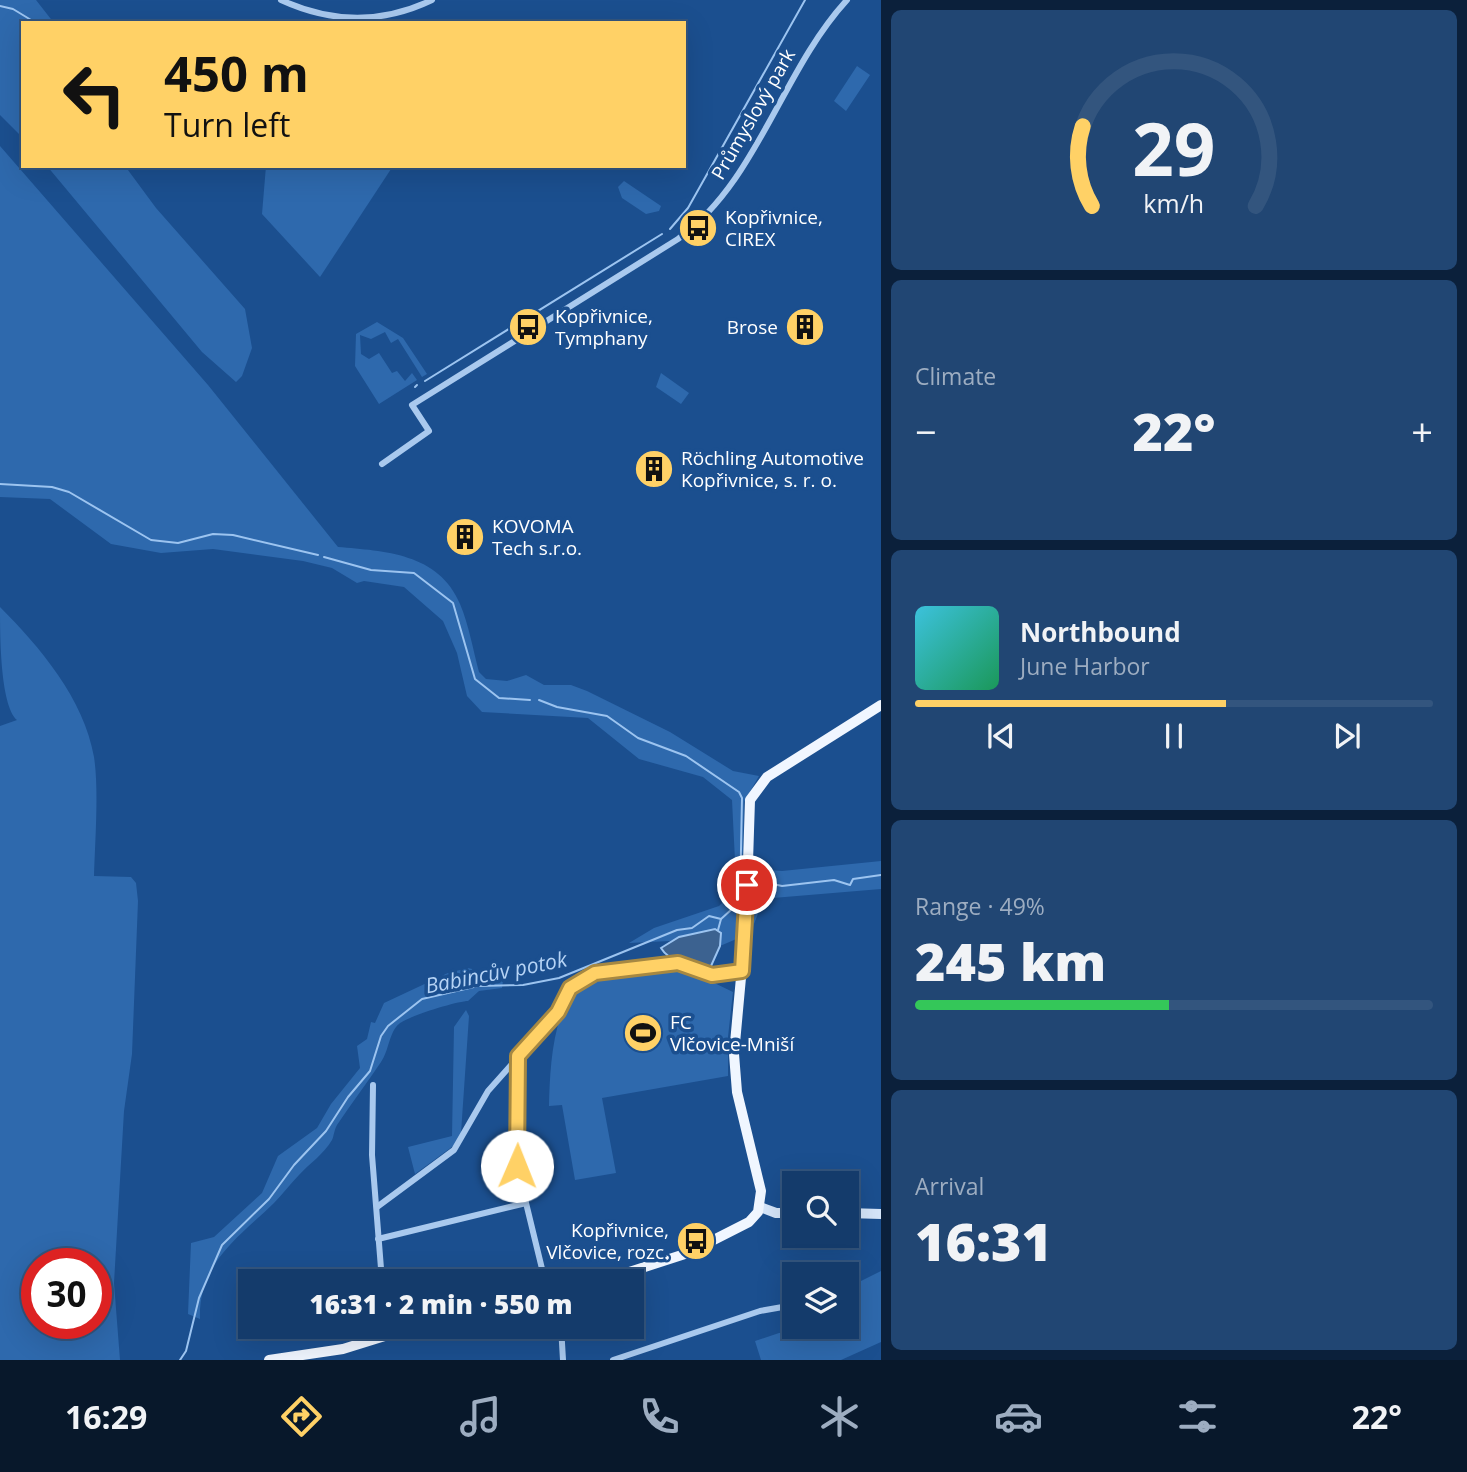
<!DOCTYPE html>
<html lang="en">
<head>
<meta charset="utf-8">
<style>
	:root { --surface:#143b6b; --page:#214673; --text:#f1f3f6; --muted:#9dadc1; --line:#33557e; --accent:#ffd166 }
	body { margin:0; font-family:"Open Sans",sans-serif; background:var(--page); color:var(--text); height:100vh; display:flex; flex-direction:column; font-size:26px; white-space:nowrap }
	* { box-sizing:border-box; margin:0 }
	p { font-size:23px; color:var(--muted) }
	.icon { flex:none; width:38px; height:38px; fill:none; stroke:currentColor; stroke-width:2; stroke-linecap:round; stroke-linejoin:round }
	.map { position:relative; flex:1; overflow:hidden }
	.details { display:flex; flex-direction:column; gap:10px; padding:10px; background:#0b203b; width:586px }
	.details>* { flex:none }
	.guide { position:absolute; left:21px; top:21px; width:665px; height:147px; border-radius:0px; box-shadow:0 7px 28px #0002,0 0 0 2px var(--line); background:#ffd166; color:#111; overflow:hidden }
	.tools { position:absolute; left:782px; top:1171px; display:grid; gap:14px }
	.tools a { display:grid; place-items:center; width:77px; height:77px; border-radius:0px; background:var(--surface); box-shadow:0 7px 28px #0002,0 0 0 2px var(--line); font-size:35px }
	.speed { position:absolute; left:21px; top:1248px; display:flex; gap:14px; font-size:35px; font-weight:700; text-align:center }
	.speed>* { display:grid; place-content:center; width:91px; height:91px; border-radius:50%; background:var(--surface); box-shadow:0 7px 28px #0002,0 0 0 2px var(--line); line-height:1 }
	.speed .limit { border:10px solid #d22; background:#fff; color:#111 }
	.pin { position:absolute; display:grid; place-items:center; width:60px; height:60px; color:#fff; margin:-30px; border:4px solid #fff; border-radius:50%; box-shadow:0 2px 7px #0007 }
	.me { position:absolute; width:77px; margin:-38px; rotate:1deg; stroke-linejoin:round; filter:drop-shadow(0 0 5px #0008) }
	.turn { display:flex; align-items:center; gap:24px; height:147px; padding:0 28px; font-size:32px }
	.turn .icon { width:91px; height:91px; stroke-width:2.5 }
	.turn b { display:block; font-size:49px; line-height:60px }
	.big { font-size:52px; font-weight:800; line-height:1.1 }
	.details .card { flex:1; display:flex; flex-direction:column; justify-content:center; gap:10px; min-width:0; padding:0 24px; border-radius:10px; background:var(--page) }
	.details .dial { align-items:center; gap:0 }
	.dial svg { height:182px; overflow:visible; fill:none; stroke:var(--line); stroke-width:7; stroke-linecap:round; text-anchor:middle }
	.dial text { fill:var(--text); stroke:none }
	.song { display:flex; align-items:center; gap:21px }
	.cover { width:84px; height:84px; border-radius:10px; background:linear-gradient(135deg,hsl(190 70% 55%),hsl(150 70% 35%)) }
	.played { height:7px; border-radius:4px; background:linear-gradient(90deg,var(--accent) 60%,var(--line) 60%) }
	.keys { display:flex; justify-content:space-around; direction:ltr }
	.heat { display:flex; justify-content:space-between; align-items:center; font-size:38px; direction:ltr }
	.charge { height:10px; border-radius:5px; background:linear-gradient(90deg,#34c759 49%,var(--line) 0) }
	.trip { position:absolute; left:238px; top:1269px; width:406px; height:70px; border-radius:0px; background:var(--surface); box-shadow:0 7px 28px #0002,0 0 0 2px var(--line); font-weight:800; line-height:70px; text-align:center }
	.dock { display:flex; height:112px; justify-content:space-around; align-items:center; background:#08182b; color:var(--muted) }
	.dock .icon { width:49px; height:49px }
	.dock .current { color:var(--accent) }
	.dock b { font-size:32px; color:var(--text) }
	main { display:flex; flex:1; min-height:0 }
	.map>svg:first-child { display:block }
	.green { fill:#2e69ad; fill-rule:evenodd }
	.water { fill:#3c6290; stroke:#9cc4f0; stroke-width:2 }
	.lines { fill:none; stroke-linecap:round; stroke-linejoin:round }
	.stream { stroke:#9cc4f0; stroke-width:2 }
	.minor { stroke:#a9c9ee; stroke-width:6 }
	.secondary { stroke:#d6e6fa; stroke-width:10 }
	.primary { stroke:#f0f6ff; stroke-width:10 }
	.route-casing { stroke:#a68842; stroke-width:18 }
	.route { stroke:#ffd166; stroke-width:12 }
	.labels { text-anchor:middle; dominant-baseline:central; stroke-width:7; stroke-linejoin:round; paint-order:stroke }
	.street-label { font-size:19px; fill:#fff; stroke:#1b4f8f }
	.poi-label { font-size:19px; fill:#fff; stroke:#1b4f8f; text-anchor:start }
	.water-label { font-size:21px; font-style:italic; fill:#b5d3f5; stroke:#1b4f8f }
</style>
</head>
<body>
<main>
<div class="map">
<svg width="881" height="1360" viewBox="0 0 881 1360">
	<rect width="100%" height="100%" fill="#1b4f8f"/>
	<g class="green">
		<path d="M0,0H36L54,23H23V138L0,115Z"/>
		<path d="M857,66L870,75L846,111L834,101Z"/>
		<path d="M0,146L208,385L338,547C384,551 439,553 460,604C469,625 473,650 479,672L486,679L507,681L526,675L544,685H571L587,691L670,732L733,771L759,776L744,802L741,937L720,946L721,933L715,929L670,941L629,943L654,928L719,906L726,899L736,881L732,800L703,777L639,759L588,718L482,712L467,696L457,653L443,621L404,587L364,581L357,583L332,568L303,561L213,549L161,553L111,544L50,499L0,497Z"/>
		<path d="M47,166H125L156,208L245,309L252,348L242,376L236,382L202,352Z"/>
		<path d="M266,166H393L320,277L262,214Z"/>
		<path d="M624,181L661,206L659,211L646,214L622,198L618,187Z"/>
		<path d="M377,322L403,338L427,374L422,377L398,339L391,343L385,332L371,339L360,335L361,354L369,359L379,353L392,373L397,371L405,381L412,373L417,380L379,404L355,366L356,334Z"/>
		<path d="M661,373L689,393L681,404L656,387Z"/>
		<path d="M0,607C40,647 84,699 94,757C99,789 95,842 94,876L131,877L136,883L138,901L132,1054L124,1111L114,1283L120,1360H0V726L17,720C0,705 0,634 0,607ZM37,1264H96V1323H37Z"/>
		<path d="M754,860L762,869L767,866L770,870L782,871L881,861V889L773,898L761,906L754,924Z"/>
		<path d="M677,965L733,992L728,1037V1076L602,1098L616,1173L575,1180L562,1105L549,1106C550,1068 552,1012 580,982Z"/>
		<path d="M468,968L472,969L475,980L503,981L502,988L479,991L468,1001C458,1001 408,1016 399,1024C389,1032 389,1051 381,1062C367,1083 351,1104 337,1125C334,1130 334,1136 332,1140C324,1154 309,1164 299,1175C290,1184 283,1194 274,1203C239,1237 198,1263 200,1319L188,1314L191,1243L214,1237L262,1193L278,1156L317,1128L331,1104L360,1068L357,1046L367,1039L371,1022L375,1023L384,1003L448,973Z"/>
		<path d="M466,1010L469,1016L461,1133L456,1144L415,1174L408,1147L452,1136L454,1027Z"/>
		<path d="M881,1271V1342L841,1360H761L755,1341L779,1333L847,1326V1288Z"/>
		<path d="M334,1327V1326L381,1327L335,1341Z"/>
	</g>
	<path class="water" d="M715,929L721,933L720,946L711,966C694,968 669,962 661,948L679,937Z"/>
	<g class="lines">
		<g class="stream">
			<path d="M0,6L13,9L36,23"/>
			<path d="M670,229L688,208L805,0"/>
			<path d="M425,381L662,234"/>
			<path d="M415,387L417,385"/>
			<path d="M0,484L52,487L69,492L151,540L178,543L213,534L233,535L318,555"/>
			<path d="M324,557L371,570L414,573L453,603L475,679L499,698L530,700"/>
			<path d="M539,700L557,707L607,716L638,738L686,756L739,792L742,798L740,901"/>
			<path d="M753,893L768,883L782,886L834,880L850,885L853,879L881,875"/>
			<path d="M718,930L721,919"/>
			<path d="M180,1360L186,1351L199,1298L222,1245L269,1199L294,1165L326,1131L348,1097L370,1071L381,1036L388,1026L422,999L478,986L523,985L559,978L677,930L692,928L709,916L721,919L743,899"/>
		</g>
		<g class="minor">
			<path d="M281,0C331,23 382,24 432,0"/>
			<path d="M382,464L429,431L412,405L678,239C758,181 781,72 847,0"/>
			<path d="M518,1056L517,1166L545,1281"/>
			<path d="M373,1085L372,1155L382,1281"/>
			<path d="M377,1207L454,1150L488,1091L558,1012C571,972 605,971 641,967C653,966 668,961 679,963C711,969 704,978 742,971"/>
			<path d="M378,1239L526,1203"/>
			<path d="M847,1297L856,1301"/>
			<path d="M561,1326L563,1360"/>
			<path d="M613,1360L760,1311L794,1305"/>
		</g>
		<g class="secondary">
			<path d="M760,1207L776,1213H794"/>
			<path d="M847,1213L881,1214"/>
		</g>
		<g class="primary">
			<path d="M572,1281L620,1275L688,1253L749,1222L758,1212L761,1191L737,1092L734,1054L746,923L750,800L767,777L881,705"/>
			<path d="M269,1360L343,1349L417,1326"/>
		</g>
	</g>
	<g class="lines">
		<g class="route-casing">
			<path id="route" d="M517,1166L518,1056L558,1012L570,988L595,973L678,963L712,975L742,971L747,885"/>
		</g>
		<use href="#route" class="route"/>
	</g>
	<defs>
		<g id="bus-disc" transform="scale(2.0125)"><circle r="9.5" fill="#ffd166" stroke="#1b4f8f"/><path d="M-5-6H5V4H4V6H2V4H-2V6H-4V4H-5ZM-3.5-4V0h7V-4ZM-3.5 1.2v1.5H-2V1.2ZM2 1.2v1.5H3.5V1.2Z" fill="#111"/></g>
		<g id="building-disc" transform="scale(2.0125)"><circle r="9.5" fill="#ffd166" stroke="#1b4f8f"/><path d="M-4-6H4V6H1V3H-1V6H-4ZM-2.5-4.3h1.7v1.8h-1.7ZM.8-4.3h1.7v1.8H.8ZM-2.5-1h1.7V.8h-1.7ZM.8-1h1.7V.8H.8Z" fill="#111"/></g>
		<g id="stadium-disc" transform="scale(2.0125)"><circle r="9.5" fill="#ffd166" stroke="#1b4f8f"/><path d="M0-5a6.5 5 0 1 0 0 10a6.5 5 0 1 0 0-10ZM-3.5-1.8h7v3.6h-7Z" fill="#111"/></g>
	</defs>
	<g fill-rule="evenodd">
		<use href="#bus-disc" x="698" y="228"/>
		<use href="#bus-disc" x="528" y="327"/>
		<use href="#building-disc" x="805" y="327"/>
		<use href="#building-disc" x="654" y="469"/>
		<use href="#building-disc" x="465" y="537"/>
		<use href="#stadium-disc" x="643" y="1033"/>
		<use href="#bus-disc" x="696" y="1241"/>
	</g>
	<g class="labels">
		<g class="street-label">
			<text transform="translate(753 114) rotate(-60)">Průmyslový park</text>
		</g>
		<g class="poi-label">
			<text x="725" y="217">Kopřivnice,<tspan x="725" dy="22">CIREX</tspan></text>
			<text x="555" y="316">Kopřivnice,<tspan x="555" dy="22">Tymphany</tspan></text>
			<text x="778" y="327" text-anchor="end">Brose</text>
			<text x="681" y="458">Röchling Automotive<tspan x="681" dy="22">Kopřivnice, s. r. o.</tspan></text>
			<text x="492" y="526">KOVOMA<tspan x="492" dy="22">Tech s.r.o.</tspan></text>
			<text x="670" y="1022">FC<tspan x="670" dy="22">Vlčovice-Mniší</tspan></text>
			<text x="669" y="1230" text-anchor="end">Kopřivnice,<tspan x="669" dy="22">Vlčovice, rozc.</tspan></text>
		</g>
		<g class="water-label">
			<text transform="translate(496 972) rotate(-11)">Babincův potok</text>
		</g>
	</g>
</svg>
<div class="tools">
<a><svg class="icon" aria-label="search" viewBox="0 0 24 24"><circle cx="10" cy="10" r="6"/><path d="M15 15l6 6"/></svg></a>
<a><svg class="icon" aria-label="layers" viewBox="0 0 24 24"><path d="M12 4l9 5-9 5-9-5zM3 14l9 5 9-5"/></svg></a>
</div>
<div class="speed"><div class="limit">30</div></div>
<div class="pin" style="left:747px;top:885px;background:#d93025"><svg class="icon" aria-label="arrive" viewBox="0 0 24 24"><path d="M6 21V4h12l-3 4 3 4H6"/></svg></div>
<svg class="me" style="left:517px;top:1166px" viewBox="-20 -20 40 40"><circle r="19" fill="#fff"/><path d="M0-13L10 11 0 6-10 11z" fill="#ffd166"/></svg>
<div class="trip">16:31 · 2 min · 550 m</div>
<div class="guide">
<div class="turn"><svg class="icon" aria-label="left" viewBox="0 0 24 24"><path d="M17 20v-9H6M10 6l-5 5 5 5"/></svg><div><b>450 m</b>Turn left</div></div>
</div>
</div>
<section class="details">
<div class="card dial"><svg viewBox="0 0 100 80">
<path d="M14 69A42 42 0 1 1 86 69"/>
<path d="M14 69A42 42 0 0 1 10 34" stroke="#ffd166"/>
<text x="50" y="56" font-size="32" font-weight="700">29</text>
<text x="50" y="72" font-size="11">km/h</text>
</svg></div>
<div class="card"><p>Climate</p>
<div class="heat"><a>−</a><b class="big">22°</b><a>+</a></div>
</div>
<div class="card">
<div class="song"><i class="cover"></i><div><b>Northbound</b><p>June Harbor</p></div></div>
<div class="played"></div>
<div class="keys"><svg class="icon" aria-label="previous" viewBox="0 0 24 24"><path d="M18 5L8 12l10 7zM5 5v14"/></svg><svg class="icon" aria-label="pause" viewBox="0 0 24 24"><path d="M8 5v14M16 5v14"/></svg><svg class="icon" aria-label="next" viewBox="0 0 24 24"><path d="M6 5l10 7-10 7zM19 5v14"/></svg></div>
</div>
<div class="card"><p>Range · 49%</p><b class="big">245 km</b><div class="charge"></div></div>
<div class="card"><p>Arrival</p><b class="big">16:31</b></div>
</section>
</main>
<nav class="dock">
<b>16:29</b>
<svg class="icon current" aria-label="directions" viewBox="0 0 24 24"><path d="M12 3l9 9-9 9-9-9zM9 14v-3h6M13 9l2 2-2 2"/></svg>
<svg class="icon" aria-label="music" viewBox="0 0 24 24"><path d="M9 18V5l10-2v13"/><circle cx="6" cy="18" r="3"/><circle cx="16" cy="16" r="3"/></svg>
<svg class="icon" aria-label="phone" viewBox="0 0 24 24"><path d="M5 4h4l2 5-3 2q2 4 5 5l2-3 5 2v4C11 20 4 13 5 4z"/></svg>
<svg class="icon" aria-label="climate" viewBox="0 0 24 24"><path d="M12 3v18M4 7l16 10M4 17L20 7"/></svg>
<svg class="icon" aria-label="car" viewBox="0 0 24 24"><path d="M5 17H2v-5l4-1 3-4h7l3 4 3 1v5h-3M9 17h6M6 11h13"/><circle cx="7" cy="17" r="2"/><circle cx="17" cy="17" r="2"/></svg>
<svg class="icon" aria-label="filters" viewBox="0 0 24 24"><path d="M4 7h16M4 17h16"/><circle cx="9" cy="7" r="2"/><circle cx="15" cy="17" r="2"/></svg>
<b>22°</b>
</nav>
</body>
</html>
